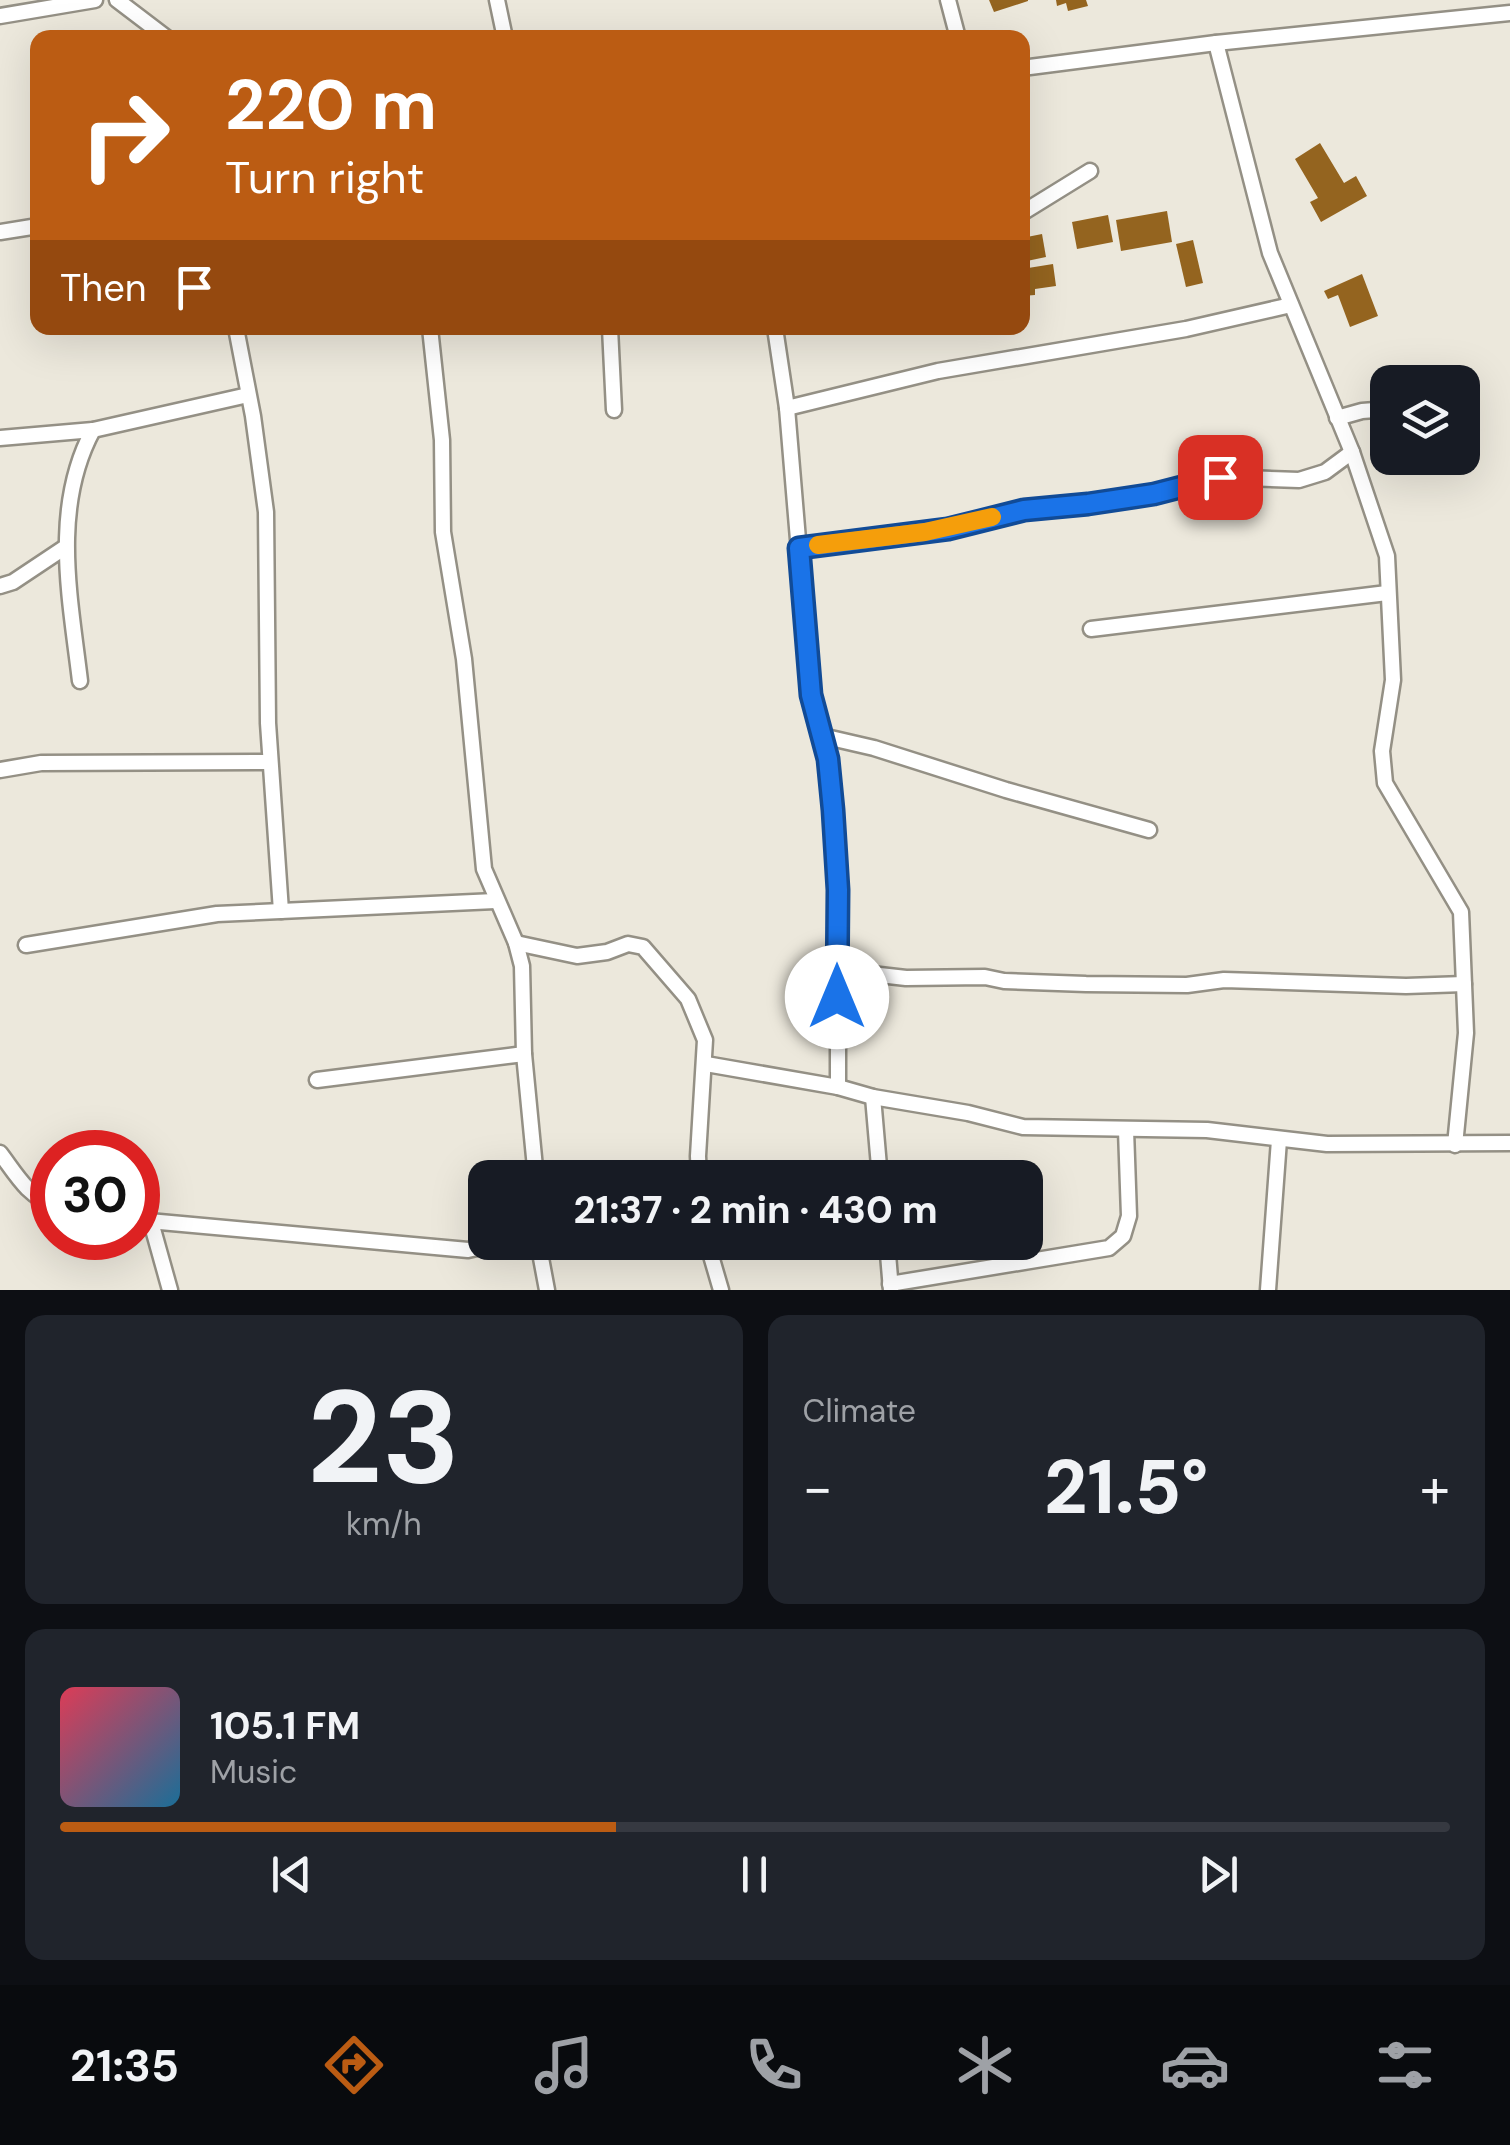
<!DOCTYPE html>
<html lang="en">
<head>
<meta charset="utf-8">
<style>
	:root { --surface:#171b24; --page:#20242c; --text:#f1f3f6; --muted:#9ea1a6; --line:#363941; --accent:#bb5c13 }
	body { margin:0; font-family:"DM Sans",sans-serif; background:var(--page); color:var(--text); height:100vh; display:flex; flex-direction:column; font-size:38px; white-space:nowrap }
	* { box-sizing:border-box; margin:0 }
	p { font-size:32px; color:var(--muted) }
	.icon { flex:none; width:55px; height:55px; fill:none; stroke:currentColor; stroke-width:2; stroke-linecap:round; stroke-linejoin:round }
	.map { position:relative; height:1290px; overflow:hidden }
	.sheet { display:flex; flex-direction:column; gap:25px; padding:25px; background:#0d0f14; flex:1 }
	.sheet>* { flex:none }
	.hud { position:absolute; left:30px; top:30px; width:1000px; height:305px; border-radius:20px; box-shadow:0 10px 40px #0002; background:#bb5c13; color:#fff; overflow:hidden }
	.tools { position:absolute; left:1370px; top:365px; display:grid; gap:20px }
	.tools a { display:grid; place-items:center; width:110px; height:110px; border-radius:20px; background:var(--surface); box-shadow:0 10px 40px #0002; font-size:50px }
	.speed { position:absolute; left:30px; top:1130px; display:flex; gap:20px; font-size:50px; font-weight:700; text-align:center }
	.speed>* { display:grid; place-content:center; width:130px; height:130px; border-radius:50%; background:var(--surface); box-shadow:0 10px 40px #0002; line-height:1 }
	.speed .limit { border:15px solid #d22; background:#fff; color:#111 }
	.pin { position:absolute; display:grid; place-items:center; width:85px; height:85px; color:#fff; margin:-42px; border-radius:20px; box-shadow:0 5px 15px #0006 }
	.me { position:absolute; width:110px; margin:-55px; rotate:0deg; stroke-linejoin:round; filter:drop-shadow(0 0 8px #0008) }
	.turn { display:flex; align-items:center; gap:35px; height:210px; padding:0 30px; font-size:45px }
	.turn .icon { width:130px; height:130px; stroke-width:2.5 }
	.turn b { display:block; font-size:70px; line-height:85px }
	.then { display:flex; align-items:center; height:95px; padding:0 30px; background:#0003; gap:20px; font-size:38px }
	.big { font-size:75px; font-weight:800; line-height:1.1 }
	.sheet .widget { flex:1; display:flex; flex-direction:column; justify-content:center; gap:15px; min-width:0; padding:0 35px; border-radius:20px; background:var(--page) }
	.sheet .dial { align-items:center; gap:0 }
	.dial b { font-size:130px; line-height:1 }
	.song { display:flex; align-items:center; gap:30px }
	.cover { width:120px; height:120px; border-radius:15px; background:linear-gradient(135deg,hsl(350 70% 55%),hsl(200 70% 35%)) }
	.played { height:10px; border-radius:5px; background:linear-gradient(90deg,var(--accent) 40%,var(--line) 40%) }
	.keys { display:flex; justify-content:space-around; direction:ltr }
	.heat { display:flex; justify-content:space-between; align-items:center; font-size:55px; direction:ltr }
	.sheet .tiles { flex:1; display:grid; gap:25px; grid-template-columns:1fr 1fr }
	.widget:last-child { grid-column:span 2 }
	.trip { position:absolute; left:468px; top:1160px; width:575px; height:100px; border-radius:20px; background:var(--surface); box-shadow:0 10px 40px #0002; font-weight:800; line-height:100px; text-align:center }
	.menu { display:flex; height:160px; justify-content:space-around; align-items:center; background:#090b0e; color:var(--muted) }
	.menu .icon { width:70px; height:70px }
	.menu .selected { color:var(--accent) }
	.menu b { font-size:45px; color:var(--text) }
	.map>svg:first-child { display:block }
	.building { fill:#94641f }
	.lines { fill:none; stroke-linecap:round; stroke-linejoin:round }
	.street-casing { stroke:#949085; stroke-width:19 }
	.street { stroke:#fff; stroke-width:14 }
	.route-casing { stroke:#114b97; stroke-width:25 }
	.route { stroke:#1a73e8; stroke-width:18 }
	.slow { stroke:#f59e0b; stroke-width:18 }
</style>
</head>
<body>
<div class="map">
<svg width="1510" height="1290" viewBox="0 0 1510 1290">
	<rect width="100%" height="100%" fill="#ece8dc"/>
	<g class="building">
		<path d="M989,0H1028V1L994,12Z"/>
		<path d="M1056,0H1086L1088,6L1068,11L1066,3L1057,6Z"/>
		<path d="M1320,143L1344,183L1356,176L1367,196L1321,222L1310,202L1318,198L1295,159Z"/>
		<path d="M1167,211L1172,242L1121,251L1116,220Z"/>
		<path d="M1108,215L1113,242L1077,249L1072,222Z"/>
		<path d="M1042,234L1046,257L1022,262V238Z"/>
		<path d="M1193,240L1203,283L1186,287L1176,244Z"/>
		<path d="M1053,264L1056,286L1035,289V295L1022,296V269Z"/>
		<path d="M1362,274L1378,316L1350,327L1338,295L1328,299L1324,291Z"/>
	</g>
	<g class="lines">
		<g class="street-casing">
			<g id="street">
				<path d="M117,0L167,38"/>
				<path d="M497,0L505,38"/>
				<path d="M948,0L958,38"/>
				<path d="M0,16L95,0"/>
				<path d="M1216,43L1270,253L1352,452L1387,556L1393,680L1382,751L1385,783L1461,912L1466,1033L1455,1145"/>
				<path d="M1022,68L1216,43L1510,13"/>
				<path d="M1022,213L1090,171"/>
				<path d="M0,232L38,226"/>
				<path d="M236,328L253,416L266,512L268,723L281,911"/>
				<path d="M430,328L442,440L443,532L464,659L484,869L516,943L522,966L524,1054L536,1178"/>
				<path d="M610,328L614,410"/>
				<path d="M775,328L787,408L811,695L828,759L833,810L838,890V1087L873,1097L968,1113L1023,1127L1207,1130L1327,1144L1510,1143"/>
				<path d="M787,408L938,371L1186,329L1291,305"/>
				<path d="M1337,418L1362,411L1388,409"/>
				<path d="M0,438L93,430L248,395"/>
				<path d="M799,548L925,533L1024,510L1089,504L1154,493L1221,477L1299,480L1325,472L1352,452"/>
				<path d="M0,586L13,582L64,548"/>
				<path d="M1091,629L1387,593"/>
				<path d="M80,681C70,597 51,508 93,430"/>
				<path d="M822,736L874,748L1006,790L1149,830"/>
				<path d="M0,770L41,763L270,762"/>
				<path d="M516,943L577,956L607,952L628,944L643,947L688,999L705,1040L698,1156L699,1178"/>
				<path d="M26,945L217,914L495,901"/>
				<path d="M836,970L906,978L985,977L1004,981L1086,984L1187,985L1224,980L1406,986L1464,984"/>
				<path d="M706,1064L838,1087"/>
				<path d="M317,1080L524,1054"/>
				<path d="M873,1097L880,1178"/>
				<path d="M0,1153C14,1171 29,1199 52,1202"/>
				<path d="M138,1220L468,1250L503,1242"/>
				<path d="M151,1222L170,1290"/>
				<path d="M538,1242L547,1290"/>
				<path d="M707,1242L721,1290"/>
				<path d="M887,1242L891,1290"/>
				<path d="M890,1284L1109,1248L1123,1236L1129,1216L1126,1130"/>
				<path d="M1268,1290L1279,1140"/>
			</g>
		</g>
		<use href="#street" class="street"/>
	</g>
	<g class="lines">
		<g class="route-casing">
			<path id="route" d="M837,997L838,890L833,810L828,759L811,695L799,548L948,529L1024,510L1088,504L1154,494L1220,477"/>
		</g>
		<use href="#route" class="route"/>
		<path class="slow" d="M818,545L925,532L992,517"/>
	</g>
</svg>
<div class="tools">
<a><svg class="icon" aria-label="layers" viewBox="0 0 24 24"><path d="M12 4l9 5-9 5-9-5zM3 14l9 5 9-5"/></svg></a>
</div>
<div class="speed"><div class="limit">30</div></div>
<div class="pin" style="left:1220px;top:477px;background:#d93025"><svg class="icon" aria-label="arrive" viewBox="0 0 24 24"><path d="M6 21V4h12l-3 4 3 4H6"/></svg></div>
<svg class="me" style="left:837px;top:997px" viewBox="-20 -20 40 40"><circle r="19" fill="#fff"/><path d="M0-13L10 11 0 6-10 11z" fill="#1a73e8"/></svg>
<div class="trip">21:37 · 2 min · 430 m</div>
<div class="hud">
<div class="turn"><svg class="icon" aria-label="right" viewBox="0 0 24 24"><path d="M7 20v-9h11M14 6l5 5-5 5"/></svg><div><b>220 m</b>Turn right</div></div>
<div class="then">Then<svg class="icon" aria-label="arrive" viewBox="0 0 24 24"><path d="M6 21V4h12l-3 4 3 4H6"/></svg></div>
</div>
</div>
<section class="sheet">
<div class="tiles">
<div class="widget dial"><b>23</b><p>km/h</p></div>
<div class="widget"><p>Climate</p>
<div class="heat"><a>−</a><b class="big">21.5°</b><a>+</a></div>
</div>
<div class="widget">
<div class="song"><i class="cover"></i><div><b>105.1 FM</b><p>Music</p></div></div>
<div class="played"></div>
<div class="keys"><svg class="icon" aria-label="previous" viewBox="0 0 24 24"><path d="M18 5L8 12l10 7zM5 5v14"/></svg><svg class="icon" aria-label="pause" viewBox="0 0 24 24"><path d="M8 5v14M16 5v14"/></svg><svg class="icon" aria-label="next" viewBox="0 0 24 24"><path d="M6 5l10 7-10 7zM19 5v14"/></svg></div>
</div>
</div>
</section>
<nav class="menu">
<b>21:35</b>
<svg class="icon selected" aria-label="directions" viewBox="0 0 24 24"><path d="M12 3l9 9-9 9-9-9zM9 14v-3h6M13 9l2 2-2 2"/></svg>
<svg class="icon" aria-label="music" viewBox="0 0 24 24"><path d="M9 18V5l10-2v13"/><circle cx="6" cy="18" r="3"/><circle cx="16" cy="16" r="3"/></svg>
<svg class="icon" aria-label="phone" viewBox="0 0 24 24"><path d="M5 4h4l2 5-3 2q2 4 5 5l2-3 5 2v4C11 20 4 13 5 4z"/></svg>
<svg class="icon" aria-label="climate" viewBox="0 0 24 24"><path d="M12 3v18M4 7l16 10M4 17L20 7"/></svg>
<svg class="icon" aria-label="car" viewBox="0 0 24 24"><path d="M5 17H2v-5l4-1 3-4h7l3 4 3 1v5h-3M9 17h6M6 11h13"/><circle cx="7" cy="17" r="2"/><circle cx="17" cy="17" r="2"/></svg>
<svg class="icon" aria-label="filters" viewBox="0 0 24 24"><path d="M4 7h16M4 17h16"/><circle cx="9" cy="7" r="2"/><circle cx="15" cy="17" r="2"/></svg>
</nav>
</body>
</html>
